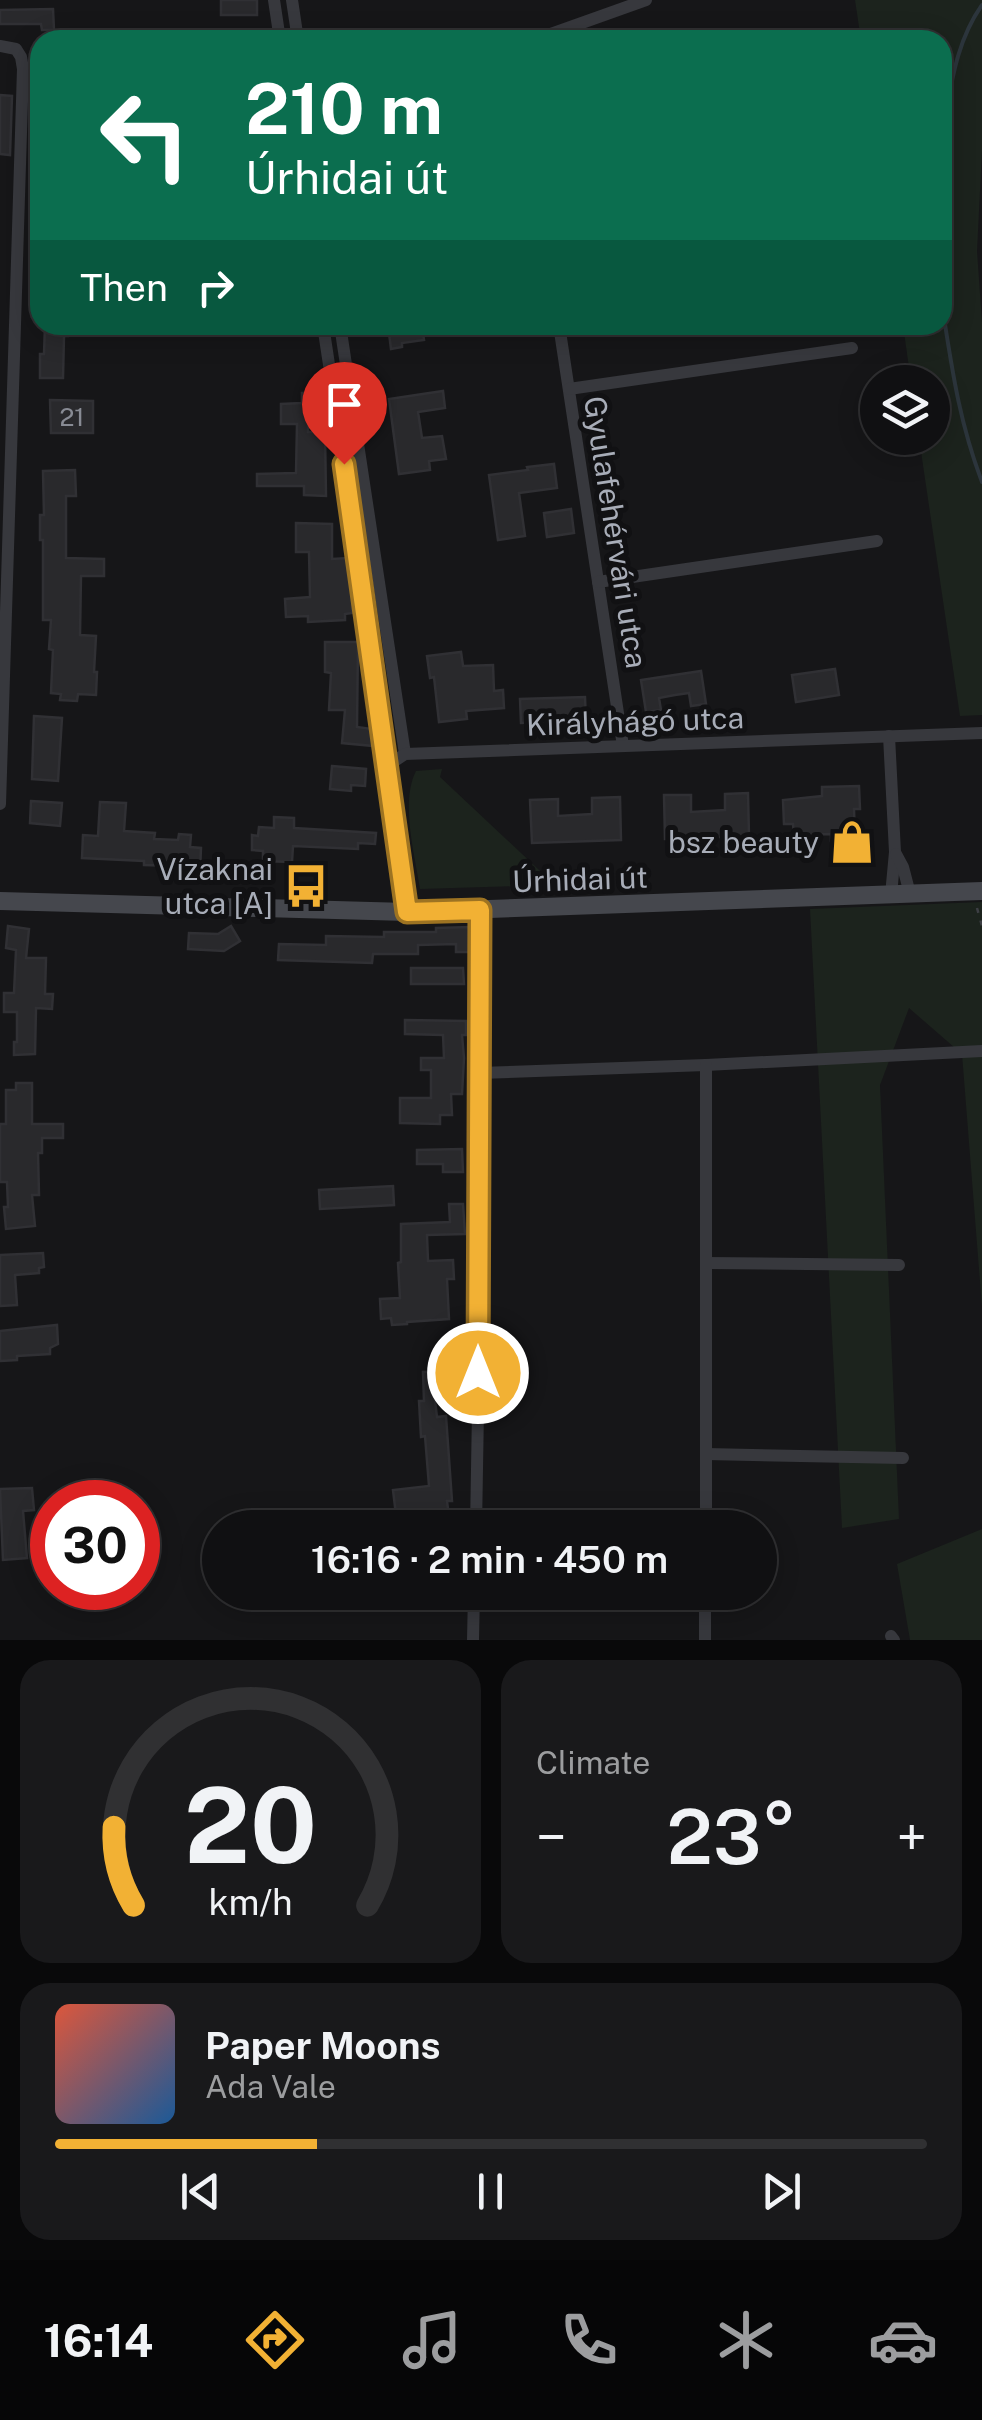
<!DOCTYPE html>
<html lang="en">
<head>
<meta charset="utf-8">
<style>
	:root { --surface:#101012; --page:#19191b; --text:#f1f3f6; --muted:#9c9d9f; --line:#303032; --accent:#f2b134 }
	body { margin:0; font-family:"Public Sans",sans-serif; background:var(--page); color:var(--text); height:100vh; display:flex; flex-direction:column; font-size:38px; white-space:nowrap }
	* { box-sizing:border-box; margin:0 }
	p { font-size:32px; color:var(--muted) }
	.icon { flex:none; width:55px; height:55px; fill:none; stroke:currentColor; stroke-width:2; stroke-linecap:round; stroke-linejoin:round }
	.map { position:relative; height:1640px; overflow:hidden }
	.panel { display:flex; flex-direction:column; gap:20px; padding:20px; background:#09090a; flex:1 }
	.panel>* { flex:none }
	.guide { position:absolute; left:30px; top:30px; width:922px; height:305px; border-radius:30px; box-shadow:0 5px 25px #0003,0 0 0 2px var(--line); background:#0b6e4f; color:#fff; overflow:hidden }
	.controls { position:absolute; left:860px; top:365px; display:grid; gap:20px }
	.controls a { display:grid; place-items:center; width:90px; height:90px; border-radius:50%; background:var(--surface); box-shadow:0 5px 25px #0003,0 0 0 2px var(--line); font-size:50px }
	.speed { position:absolute; left:30px; top:1480px; display:flex; gap:20px; font-size:50px; font-weight:700; text-align:center }
	.speed>* { display:grid; place-content:center; width:130px; height:130px; border-radius:50%; background:var(--surface); box-shadow:0 5px 25px #0003,0 0 0 2px var(--line); line-height:1 }
	.speed .limit { border:15px solid #d22; background:#fff; color:#111 }
	.pin { position:absolute; display:grid; place-items:center; width:85px; height:85px; color:#fff; margin:-102px -42px; border-radius:50% 50% 50% 0; rotate:-45deg; box-shadow:0 0 10px #0007 }
	.pin .icon { rotate:45deg }
	.me { position:absolute; width:110px; margin:-55px; rotate:0deg; stroke-linejoin:round; filter:drop-shadow(0 0 8px #0008) }
	.turn { display:flex; align-items:center; gap:35px; height:210px; padding:0 50px; font-size:45px }
	.turn .icon { width:130px; height:130px; stroke-width:2.5 }
	.turn b { display:block; font-size:70px; line-height:85px }
	.then { display:flex; align-items:center; height:95px; padding:0 50px; background:#0003; gap:20px; font-size:38px }
	.big { font-size:75px; font-weight:600; line-height:1.1 }
	.panel .card { flex:1; display:flex; flex-direction:column; justify-content:center; gap:15px; min-width:0; padding:0 35px; border-radius:30px; background:var(--page) }
	.panel .dial { align-items:center; gap:0 }
	.dial svg { height:260px; overflow:visible; fill:none; stroke:var(--line); stroke-width:7; stroke-linecap:round; text-anchor:middle }
	.dial text { fill:var(--text); stroke:none }
	.song { display:flex; align-items:center; gap:30px }
	.cover { width:120px; height:120px; border-radius:15px; background:linear-gradient(135deg,hsl(10 70% 55%),hsl(210 70% 35%)) }
	.played { height:10px; border-radius:5px; background:linear-gradient(90deg,var(--accent) 30%,var(--line) 30%) }
	.keys { display:flex; justify-content:space-around; direction:ltr }
	.heat { display:flex; justify-content:space-between; align-items:center; font-size:55px; direction:ltr }
	.panel .tiles { flex:1; display:grid; gap:20px; grid-template-columns:1fr 1fr }
	.card:last-child { grid-column:span 2 }
	.trip { position:absolute; left:202px; top:1510px; width:575px; height:100px; border-radius:50px; background:var(--surface); box-shadow:0 5px 25px #0003,0 0 0 2px var(--line); font-weight:600; line-height:100px; text-align:center }
	.dock { display:flex; height:160px; justify-content:space-around; align-items:center; background:#060607; color:var(--muted) }
	.dock .icon { width:70px; height:70px }
	.dock .selected { color:var(--accent) }
	.dock b { font-size:45px; color:var(--text) }
	.map>svg:first-child { display:block }
	.green { fill:#1c231d }
	.lines { fill:none; stroke-linecap:round; stroke-linejoin:round }
	.stream { stroke:#2c353c; stroke-width:4 }
	.building { fill:#29292c; stroke:#303034; stroke-width:2.5 }
	.path { stroke:#3d3f44; stroke-width:2.5; stroke-dasharray:5 8; stroke-linecap:butt }
	.street { stroke:#37383d; stroke-width:12 }
	.secondary { stroke:#45474d; stroke-width:18 }
	.route-casing { stroke:#9d7322; stroke-width:25 }
	.route { stroke:#f2b134; stroke-width:18 }
	.labels { text-anchor:middle; dominant-baseline:central; stroke-width:10; stroke-linejoin:round; paint-order:stroke }
	.number-label { font-size:25px; fill:#888b94 }
	.street-label { font-size:30px; fill:#a8adb8; stroke:#111113 }
	.poi-label { font-size:30px; fill:#a8adb8; stroke:#111113; text-anchor:end }
</style>
</head>
<body>
<div class="map">
<svg width="982" height="1640" viewBox="0 0 982 1640">
	<rect width="100%" height="100%" fill="#161618"/>
	<g class="green">
		<path d="M855,0H982V151L977,251L982,322V715L960,716L919,438H932V382H911L903,325H942V40H861Z"/>
		<path d="M442,769L440,777L555,885L420,889C415,855 400,802 416,771Z"/>
		<path d="M982,902V1307L962,1054L909,1008L880,1085L899,1519L842,1528L810,909Z"/>
		<path d="M982,1529V1640H910L897,1564Z"/>
	</g>
	<g class="lines">
		<g class="stream">
			<path d="M942,133C951,88 955,43 982,5"/>
			<path d="M942,305C952,369 959,421 982,482"/>
		</g>
	</g>
	<g class="building">
		<rect x="221" y="0" width="36" height="15"/>
		<path d="M53,9L54,30H42L41,24H0V10Z"/>
		<path d="M0,95L12,96L10,155L0,154Z"/>
		<path d="M45,325H69L68,336H64L63,378H40V354H44Z"/>
		<path d="M388,325H422L424,340L402,343V347L391,349Z"/>
		<path d="M443,391L445,408L418,412L422,438L442,436L446,459L429,461L430,470L399,474L389,399Z"/>
		<path d="M323,392L325,406H308V432H325L326,496L304,495V486H257V474L296,473L297,424H281V404L302,403V393Z"/>
		<path d="M50,400L93,401V433H51Z"/>
		<path d="M554,464L557,488L519,493L525,536L498,540L489,475L528,470L527,467Z"/>
		<path d="M75,470L76,496H66V558L104,559V576H81L80,635L96,636L94,672H97L96,695L78,694L77,701L60,700L61,694L51,693L53,650L49,649L51,620H43V540H40V515H44L43,471Z"/>
		<path d="M571,509L574,533L547,537L544,513Z"/>
		<path d="M296,523L332,524V559L348,558L351,576L352,613L345,614V620L308,622V616L286,617L285,599L310,597L309,552H296Z"/>
		<path d="M325,642H358L357,727L372,729L374,746L342,743L345,710H329L331,673L325,672Z"/>
		<path d="M461,652L463,666L493,665L494,691L503,690L504,708L466,711L467,719L439,722L434,677L430,678L427,656Z"/>
		<path d="M835,669L839,695L796,702L792,675Z"/>
		<path d="M701,671L706,704L691,706L689,693L675,695L659,698L661,710L646,712L641,680Z"/>
		<path d="M585,697L586,721L521,723L520,699Z"/>
		<path d="M34,716L62,718L58,781L32,779Z"/>
		<path d="M332,766L366,769L365,786L351,785V791L330,789Z"/>
		<path d="M859,786L860,809H854L855,840L831,841V834L794,835L793,824H784L783,800L822,796V787Z"/>
		<path d="M748,793L749,836L665,839L664,795H691V812L725,810V794Z"/>
		<path d="M620,797L621,840L532,843L530,800L558,799V816L592,814V798Z"/>
		<path d="M31,801L62,803L60,826L30,823Z"/>
		<path d="M100,802L126,803L124,831L155,833L154,839L178,840L179,834L191,835L190,847L201,848L200,872L177,871V866L144,865V861L82,858L83,835L98,836Z"/>
		<path d="M274,817L294,818V828L376,833L375,844L358,843V849L293,846L292,862L263,861V851L252,850V835L258,836L259,827L274,828Z"/>
		<path d="M8,926L29,929L26,958H46L45,994H53L52,1009L36,1008L35,1054L14,1055V1042H17V1012H4V993H14L16,950L6,948Z"/>
		<path d="M231,926L240,941L224,951L188,949L189,933L218,934Z"/>
		<path d="M470,927V952H456V944L418,945V954H373L372,963L278,960L279,944L326,945V936L384,937V932H436V928Z"/>
		<path d="M411,968H463L464,984H411Z"/>
		<path d="M405,1020L466,1021V1035H462L464,1058L462,1094H451L452,1115H440V1124L400,1123V1098H431V1070H421V1058H444L443,1035L405,1034Z"/>
		<path d="M16,1083H32V1124H63V1138H42V1153H38L39,1195H32L35,1226L6,1229L4,1207H8L7,1182H0V1124H6V1090H16Z"/>
		<path d="M462,1149L463,1172H443V1164H417V1150Z"/>
		<path d="M393,1186L394,1205L320,1209L319,1190Z"/>
		<path d="M449,1204H463L465,1234L427,1235L428,1261L453,1260L454,1279H447L449,1319L407,1322V1324L392,1325L391,1318L381,1319L380,1299L400,1298L398,1263L401,1262V1224L450,1222Z"/>
		<path d="M43,1253L44,1267L39,1268V1273L15,1275L17,1305L0,1306V1255Z"/>
		<path d="M57,1325L58,1344L50,1348V1354L17,1356V1360L0,1361V1331Z"/>
		<path d="M443,1371L444,1383L433,1384L437,1417L446,1416L452,1501H447L448,1509L396,1515L393,1490L429,1486L425,1436L421,1437L419,1401H424L423,1372Z"/>
		<path d="M32,1488L34,1510L23,1511L27,1558L3,1560L0,1489Z"/>
	</g>
	<g class="lines">
		<path class="path" d="M977,908L982,926"/>
		<g class="street">
			<path d="M274,0L280,40"/>
			<path d="M292,0L298,40"/>
			<path d="M534,40L646,0"/>
			<path d="M0,46L16,49L21,57L23,69L0,804"/>
			<path d="M323,325L360,569L407,912"/>
			<path d="M340,325L405,754"/>
			<path d="M559,325L623,746"/>
			<path d="M569,389L852,348"/>
			<path d="M598,582L877,541"/>
			<path d="M889,736L895,852L891,895"/>
			<path d="M387,766L405,754L982,733"/>
			<path d="M896,854L903,867L910,894"/>
			<path d="M479,1073L706,1065L982,1051"/>
			<path d="M706,1263L899,1265"/>
			<path d="M706,1454L903,1458"/>
			<path d="M476,1528L478,1410L480,911"/>
			<path d="M706,1528V1065"/>
			<path d="M891,1636L894,1640"/>
			<path d="M473,1640L474,1592"/>
			<path d="M705,1640V1592"/>
		</g>
		<path class="secondary" d="M0,901L407,912L982,891"/>
	</g>
	<g class="lines">
		<g class="route-casing">
			<path id="route" d="M344,464L407,912L480,910L478,1373"/>
		</g>
		<use href="#route" class="route"/>
	</g>
	<defs>
		<g id="shop-bare" transform="scale(3.45)"><path d="M-5-2.5h2.3a2.7 3.5 0 0 1 5.4 0H5L5.5 6h-11ZM-1.5-2.5h3a1.5 2.3 0 0 0-3 0Z" fill="#f2b134" stroke="#111113" stroke-width="2.5" paint-order="stroke"/></g>
		<g id="bus-bare" transform="scale(3.45)"><path d="M-5-6H5V4H4V6H2V4H-2V6H-4V4H-5ZM-3.5-4V0h7V-4ZM-3.5 1.2v1.5H-2V1.2ZM2 1.2v1.5H3.5V1.2Z" fill="#f2b134" stroke="#111113" stroke-width="2.5" paint-order="stroke"/></g>
	</defs>
	<g fill-rule="evenodd">
		<use href="#shop-bare" x="852" y="842"/>
		<use href="#bus-bare" x="306" y="886"/>
	</g>
	<g class="labels">
		<g class="number-label">
			<text x="72" y="417">21</text>
		</g>
		<g class="street-label">
			<text transform="translate(616 532) rotate(81)">Gyulafehérvári utca</text>
			<text transform="translate(635 721) rotate(-2)">Királyhágó utca</text>
			<text transform="translate(580 879) rotate(-2)">Úrhidai út</text>
		</g>
		<g class="poi-label">
			<text x="819" y="842">bsz beauty</text>
			<text x="273" y="869">Vízaknai<tspan x="273" dy="34">utca [A]</tspan></text>
		</g>
	</g>
</svg>
<div class="controls">
<a><svg class="icon" aria-label="layers" viewBox="0 0 24 24"><path d="M12 4l9 5-9 5-9-5zM3 14l9 5 9-5"/></svg></a>
</div>
<div class="speed"><div class="limit">30</div></div>
<div class="pin" style="left:344px;top:464px;background:#d93025"><svg class="icon" aria-label="arrive" viewBox="0 0 24 24"><path d="M6 21V4h12l-3 4 3 4H6"/></svg></div>
<svg class="me" style="left:478px;top:1373px" viewBox="-20 -20 40 40"><circle r="17" fill="#f2b134" stroke="#fff" stroke-width="3"/><path d="M0-11L8 9 0 5-8 9z" fill="#fff"/></svg>
<div class="trip">16:16 · 2 min · 450 m</div>
<div class="guide">
<div class="turn"><svg class="icon" aria-label="left" viewBox="0 0 24 24"><path d="M17 20v-9H6M10 6l-5 5 5 5"/></svg><div><b>210 m</b>Úrhidai út</div></div>
<div class="then">Then<svg class="icon" aria-label="right" viewBox="0 0 24 24"><path d="M7 20v-9h11M14 6l5 5-5 5"/></svg></div>
</div>
</div>
<section class="panel">
<div class="tiles">
<div class="card dial"><svg viewBox="0 0 100 80">
<path d="M14 69A42 42 0 1 1 86 69"/>
<path d="M14 69A42 42 0 0 1 8 45" stroke="#f2b134"/>
<text x="50" y="56" font-size="32" font-weight="700">20</text>
<text x="50" y="72" font-size="11">km/h</text>
</svg></div>
<div class="card"><p>Climate</p>
<div class="heat"><a>−</a><b class="big">23°</b><a>+</a></div>
</div>
<div class="card">
<div class="song"><i class="cover"></i><div><b>Paper Moons</b><p>Ada Vale</p></div></div>
<div class="played"></div>
<div class="keys"><svg class="icon" aria-label="previous" viewBox="0 0 24 24"><path d="M18 5L8 12l10 7zM5 5v14"/></svg><svg class="icon" aria-label="pause" viewBox="0 0 24 24"><path d="M8 5v14M16 5v14"/></svg><svg class="icon" aria-label="next" viewBox="0 0 24 24"><path d="M6 5l10 7-10 7zM19 5v14"/></svg></div>
</div>
</div>
</section>
<nav class="dock">
<b>16:14</b>
<svg class="icon selected" aria-label="directions" viewBox="0 0 24 24"><path d="M12 3l9 9-9 9-9-9zM9 14v-3h6M13 9l2 2-2 2"/></svg>
<svg class="icon" aria-label="music" viewBox="0 0 24 24"><path d="M9 18V5l10-2v13"/><circle cx="6" cy="18" r="3"/><circle cx="16" cy="16" r="3"/></svg>
<svg class="icon" aria-label="phone" viewBox="0 0 24 24"><path d="M5 4h4l2 5-3 2q2 4 5 5l2-3 5 2v4C11 20 4 13 5 4z"/></svg>
<svg class="icon" aria-label="climate" viewBox="0 0 24 24"><path d="M12 3v18M4 7l16 10M4 17L20 7"/></svg>
<svg class="icon" aria-label="car" viewBox="0 0 24 24"><path d="M5 17H2v-5l4-1 3-4h7l3 4 3 1v5h-3M9 17h6M6 11h13"/><circle cx="7" cy="17" r="2"/><circle cx="17" cy="17" r="2"/></svg>
</nav>
</body>
</html>
